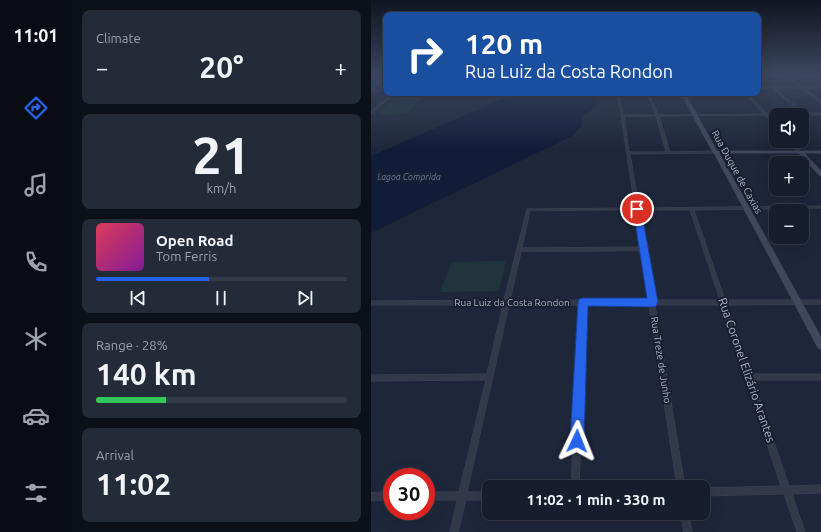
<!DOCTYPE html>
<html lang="en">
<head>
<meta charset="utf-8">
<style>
	:root { --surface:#161d2c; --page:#232a38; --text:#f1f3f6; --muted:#9ea2a9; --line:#353b48; --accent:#2563eb }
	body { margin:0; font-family:Ubuntu,sans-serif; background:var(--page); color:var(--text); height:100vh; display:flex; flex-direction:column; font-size:15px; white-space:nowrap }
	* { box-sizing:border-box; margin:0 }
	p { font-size:13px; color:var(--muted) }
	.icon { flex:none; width:22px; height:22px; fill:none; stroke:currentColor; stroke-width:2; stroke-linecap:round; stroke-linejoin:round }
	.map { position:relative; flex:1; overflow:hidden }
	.side { display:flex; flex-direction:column; gap:10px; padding:10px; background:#0c1018; width:299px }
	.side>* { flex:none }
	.top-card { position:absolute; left:12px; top:12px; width:378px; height:84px; border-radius:8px; box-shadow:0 4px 16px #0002,0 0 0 1px var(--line); background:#1a4fa0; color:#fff; overflow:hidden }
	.fabs { position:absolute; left:398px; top:108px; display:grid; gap:8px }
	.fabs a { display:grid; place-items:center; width:40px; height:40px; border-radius:8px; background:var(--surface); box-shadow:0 4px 16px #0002,0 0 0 1px var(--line); font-size:20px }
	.speed { position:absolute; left:12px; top:468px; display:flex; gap:8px; font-size:20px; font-weight:700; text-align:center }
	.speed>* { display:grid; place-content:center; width:52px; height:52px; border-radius:50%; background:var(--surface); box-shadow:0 4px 16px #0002,0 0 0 1px var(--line); line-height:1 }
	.speed .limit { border:6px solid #d22; background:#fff; color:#111 }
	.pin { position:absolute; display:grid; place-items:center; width:34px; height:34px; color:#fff; margin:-17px; border:2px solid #fff; border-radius:50%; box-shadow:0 1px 4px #0007 }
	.me { position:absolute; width:44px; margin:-22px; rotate:2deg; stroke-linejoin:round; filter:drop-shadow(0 0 3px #0008) }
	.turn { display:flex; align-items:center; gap:14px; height:84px; padding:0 16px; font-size:18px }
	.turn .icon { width:52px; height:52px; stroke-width:2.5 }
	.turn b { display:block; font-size:28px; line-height:34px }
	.big { font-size:30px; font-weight:700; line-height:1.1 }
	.side .card { flex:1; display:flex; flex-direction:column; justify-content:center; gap:6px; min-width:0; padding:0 14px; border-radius:8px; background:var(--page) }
	.side .dial { align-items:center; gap:0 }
	.dial b { font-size:52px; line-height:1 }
	.song { display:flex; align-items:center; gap:12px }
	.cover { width:48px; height:48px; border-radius:6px; background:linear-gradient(135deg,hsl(350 70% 55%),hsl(290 70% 35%)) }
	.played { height:4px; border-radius:2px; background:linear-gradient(90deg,var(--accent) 45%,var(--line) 45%) }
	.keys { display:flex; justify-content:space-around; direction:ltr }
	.heat { display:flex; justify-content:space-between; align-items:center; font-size:22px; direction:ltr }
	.charge { height:6px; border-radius:3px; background:linear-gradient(90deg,#34c759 28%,var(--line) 0) }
	.trip { position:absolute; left:111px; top:480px; width:228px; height:40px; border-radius:8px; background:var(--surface); box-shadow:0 4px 16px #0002,0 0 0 1px var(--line); font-weight:700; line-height:40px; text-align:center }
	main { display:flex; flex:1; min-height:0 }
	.menu { display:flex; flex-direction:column; width:72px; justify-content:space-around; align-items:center; background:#090c12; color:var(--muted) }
	.menu .icon { width:28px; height:28px }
	.menu .current { color:var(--accent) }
	.menu b { font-size:18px; color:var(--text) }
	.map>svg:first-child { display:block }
	.green { fill:#20353b }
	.water { fill:#111d38 }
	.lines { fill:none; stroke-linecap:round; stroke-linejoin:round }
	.street-casing { stroke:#3c4354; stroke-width:1 }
	.secondary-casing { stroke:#3c4354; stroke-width:1 }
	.street { fill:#323a4a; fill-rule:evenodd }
	.secondary { fill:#40485e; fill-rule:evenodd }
	.route { fill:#2563eb; stroke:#184099 }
	.labels { text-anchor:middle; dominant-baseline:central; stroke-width:4; stroke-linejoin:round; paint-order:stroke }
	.far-water-label { font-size:9px; font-style:italic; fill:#6179aa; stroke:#181f2f }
	.street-label { font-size:10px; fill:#acb4c7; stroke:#181f2f }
	.near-street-label { font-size:12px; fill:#acb4c7; stroke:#181f2f }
</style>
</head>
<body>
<main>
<nav class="menu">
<b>11:01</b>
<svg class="icon current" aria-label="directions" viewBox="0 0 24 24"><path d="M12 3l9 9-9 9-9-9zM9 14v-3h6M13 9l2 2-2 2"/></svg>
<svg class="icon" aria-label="music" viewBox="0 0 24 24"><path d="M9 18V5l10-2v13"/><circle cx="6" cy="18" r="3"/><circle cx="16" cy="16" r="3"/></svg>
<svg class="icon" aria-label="phone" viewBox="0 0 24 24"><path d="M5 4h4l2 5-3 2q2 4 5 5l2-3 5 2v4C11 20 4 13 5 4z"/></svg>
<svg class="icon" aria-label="climate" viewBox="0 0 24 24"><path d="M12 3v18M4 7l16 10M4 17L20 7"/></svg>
<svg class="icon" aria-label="car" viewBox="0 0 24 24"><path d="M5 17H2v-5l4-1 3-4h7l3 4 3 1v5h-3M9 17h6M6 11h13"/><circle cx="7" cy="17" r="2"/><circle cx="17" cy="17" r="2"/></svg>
<svg class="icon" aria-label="filters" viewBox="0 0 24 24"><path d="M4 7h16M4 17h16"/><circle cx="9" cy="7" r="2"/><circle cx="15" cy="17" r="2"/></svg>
</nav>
<section class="side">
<div class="card"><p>Climate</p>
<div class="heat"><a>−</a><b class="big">20°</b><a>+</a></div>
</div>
<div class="card dial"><b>21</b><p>km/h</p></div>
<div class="card">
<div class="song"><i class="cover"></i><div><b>Open Road</b><p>Tom Ferris</p></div></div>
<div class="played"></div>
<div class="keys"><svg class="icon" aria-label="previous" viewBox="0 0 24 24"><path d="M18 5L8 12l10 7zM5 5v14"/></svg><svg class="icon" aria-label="pause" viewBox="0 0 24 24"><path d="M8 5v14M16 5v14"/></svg><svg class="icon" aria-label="next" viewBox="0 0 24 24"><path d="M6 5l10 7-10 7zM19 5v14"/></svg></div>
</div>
<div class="card"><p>Range · 28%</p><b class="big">140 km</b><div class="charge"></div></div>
<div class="card"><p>Arrival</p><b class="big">11:02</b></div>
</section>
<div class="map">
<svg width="450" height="532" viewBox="0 0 450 532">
	<rect width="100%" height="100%" fill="#1e273a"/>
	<g class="green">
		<path d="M53,94L35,114L5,115L27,95Z"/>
		<path d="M135,261L128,291L69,292L81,262Z"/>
	</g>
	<path class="water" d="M145,93H226L224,95L225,107L211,117V125L201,136L0,233V156Z"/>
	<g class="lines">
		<g class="street-casing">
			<g id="street">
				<path d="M414,75H416L431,87L450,86V88H433L450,101V103L430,88H404L433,113H450V115H397L405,123V126L394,115L288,116L299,152L343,151L345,152L343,153L259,154L268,208L450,206V208L323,210L354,300H450V304L356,305L380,374H450V380H382L418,486L450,485V493L421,494L434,532H426L413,494L332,496V488L410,486L350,305H284L314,487H306L278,305H215L208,487H200L209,305H138L96,492H118V500H95L87,532H79L86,500H55V492H88L115,380L0,381V375L116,374L132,305H0V301L133,300L156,209L264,208L247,96L252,93H255L249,97L252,115H285L276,93H278L287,115L393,114L374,93H376L396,114L430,113L401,88L387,89V87H429ZM285,116L295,152H258L253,117ZM264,210L270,247L151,248L159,211ZM268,210H319L349,300H283L275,250V249L274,248ZM270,251L278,300H139L150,252Z"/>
				<path d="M15,76V78L0,89V87Z"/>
				<rect x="0" y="89" width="15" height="2"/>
				<path d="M22,93H24L0,114V112Z"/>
				<path d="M418,141H422L430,151V153H428Z"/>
				<path d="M21,492V500L0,501V493Z"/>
				<path d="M310,513H318L321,532H313Z"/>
			</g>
		</g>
		<g class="secondary-casing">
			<path id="secondary" d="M310,93H314L346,151H450V153H433L450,171V176L448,175L428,153H348L450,337V349L447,348L343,153L341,152V151Z"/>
		</g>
		<use href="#street" class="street"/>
		<use href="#secondary" class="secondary"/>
	</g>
	<linearGradient id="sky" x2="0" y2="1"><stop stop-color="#101520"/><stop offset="0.5" stop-color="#3b4760"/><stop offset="1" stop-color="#3b4760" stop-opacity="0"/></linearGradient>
	<rect width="450" height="149" fill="url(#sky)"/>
	<path class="route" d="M266,207L270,209L287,302L285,306L282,307L217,306L213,441L211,446L206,448L201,446L199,441L207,302L208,299L212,298H276L262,209Z"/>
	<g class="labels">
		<g class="far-water-label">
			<text x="38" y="177">Lagoa Comprida</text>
		</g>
		<g class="street-label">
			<text transform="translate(366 172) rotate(61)">Rua Duque de Caxias</text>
			<text x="141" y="302">Rua Luiz da Costa Rondon</text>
			<text transform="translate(290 360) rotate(81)">Rua Treze de Junho</text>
		</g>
		<g class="near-street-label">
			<text transform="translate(376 370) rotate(71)">Rua Coronel Elizário Arantes</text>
		</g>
	</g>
</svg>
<div class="fabs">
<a><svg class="icon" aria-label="sound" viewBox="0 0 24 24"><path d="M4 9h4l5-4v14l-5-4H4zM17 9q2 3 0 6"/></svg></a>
<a>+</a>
<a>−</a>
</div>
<div class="speed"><div class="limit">30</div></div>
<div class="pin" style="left:266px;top:209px;background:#d93025"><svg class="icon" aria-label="arrive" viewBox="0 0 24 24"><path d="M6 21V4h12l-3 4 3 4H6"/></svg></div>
<svg class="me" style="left:206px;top:441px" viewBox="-20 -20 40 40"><path d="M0-17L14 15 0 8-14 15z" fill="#2563eb" stroke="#fff" stroke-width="4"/></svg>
<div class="trip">11:02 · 1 min · 330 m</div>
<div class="top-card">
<div class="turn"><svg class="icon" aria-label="right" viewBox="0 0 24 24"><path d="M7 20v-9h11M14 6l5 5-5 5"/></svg><div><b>120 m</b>Rua Luiz da Costa Rondon</div></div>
</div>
</div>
</main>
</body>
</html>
